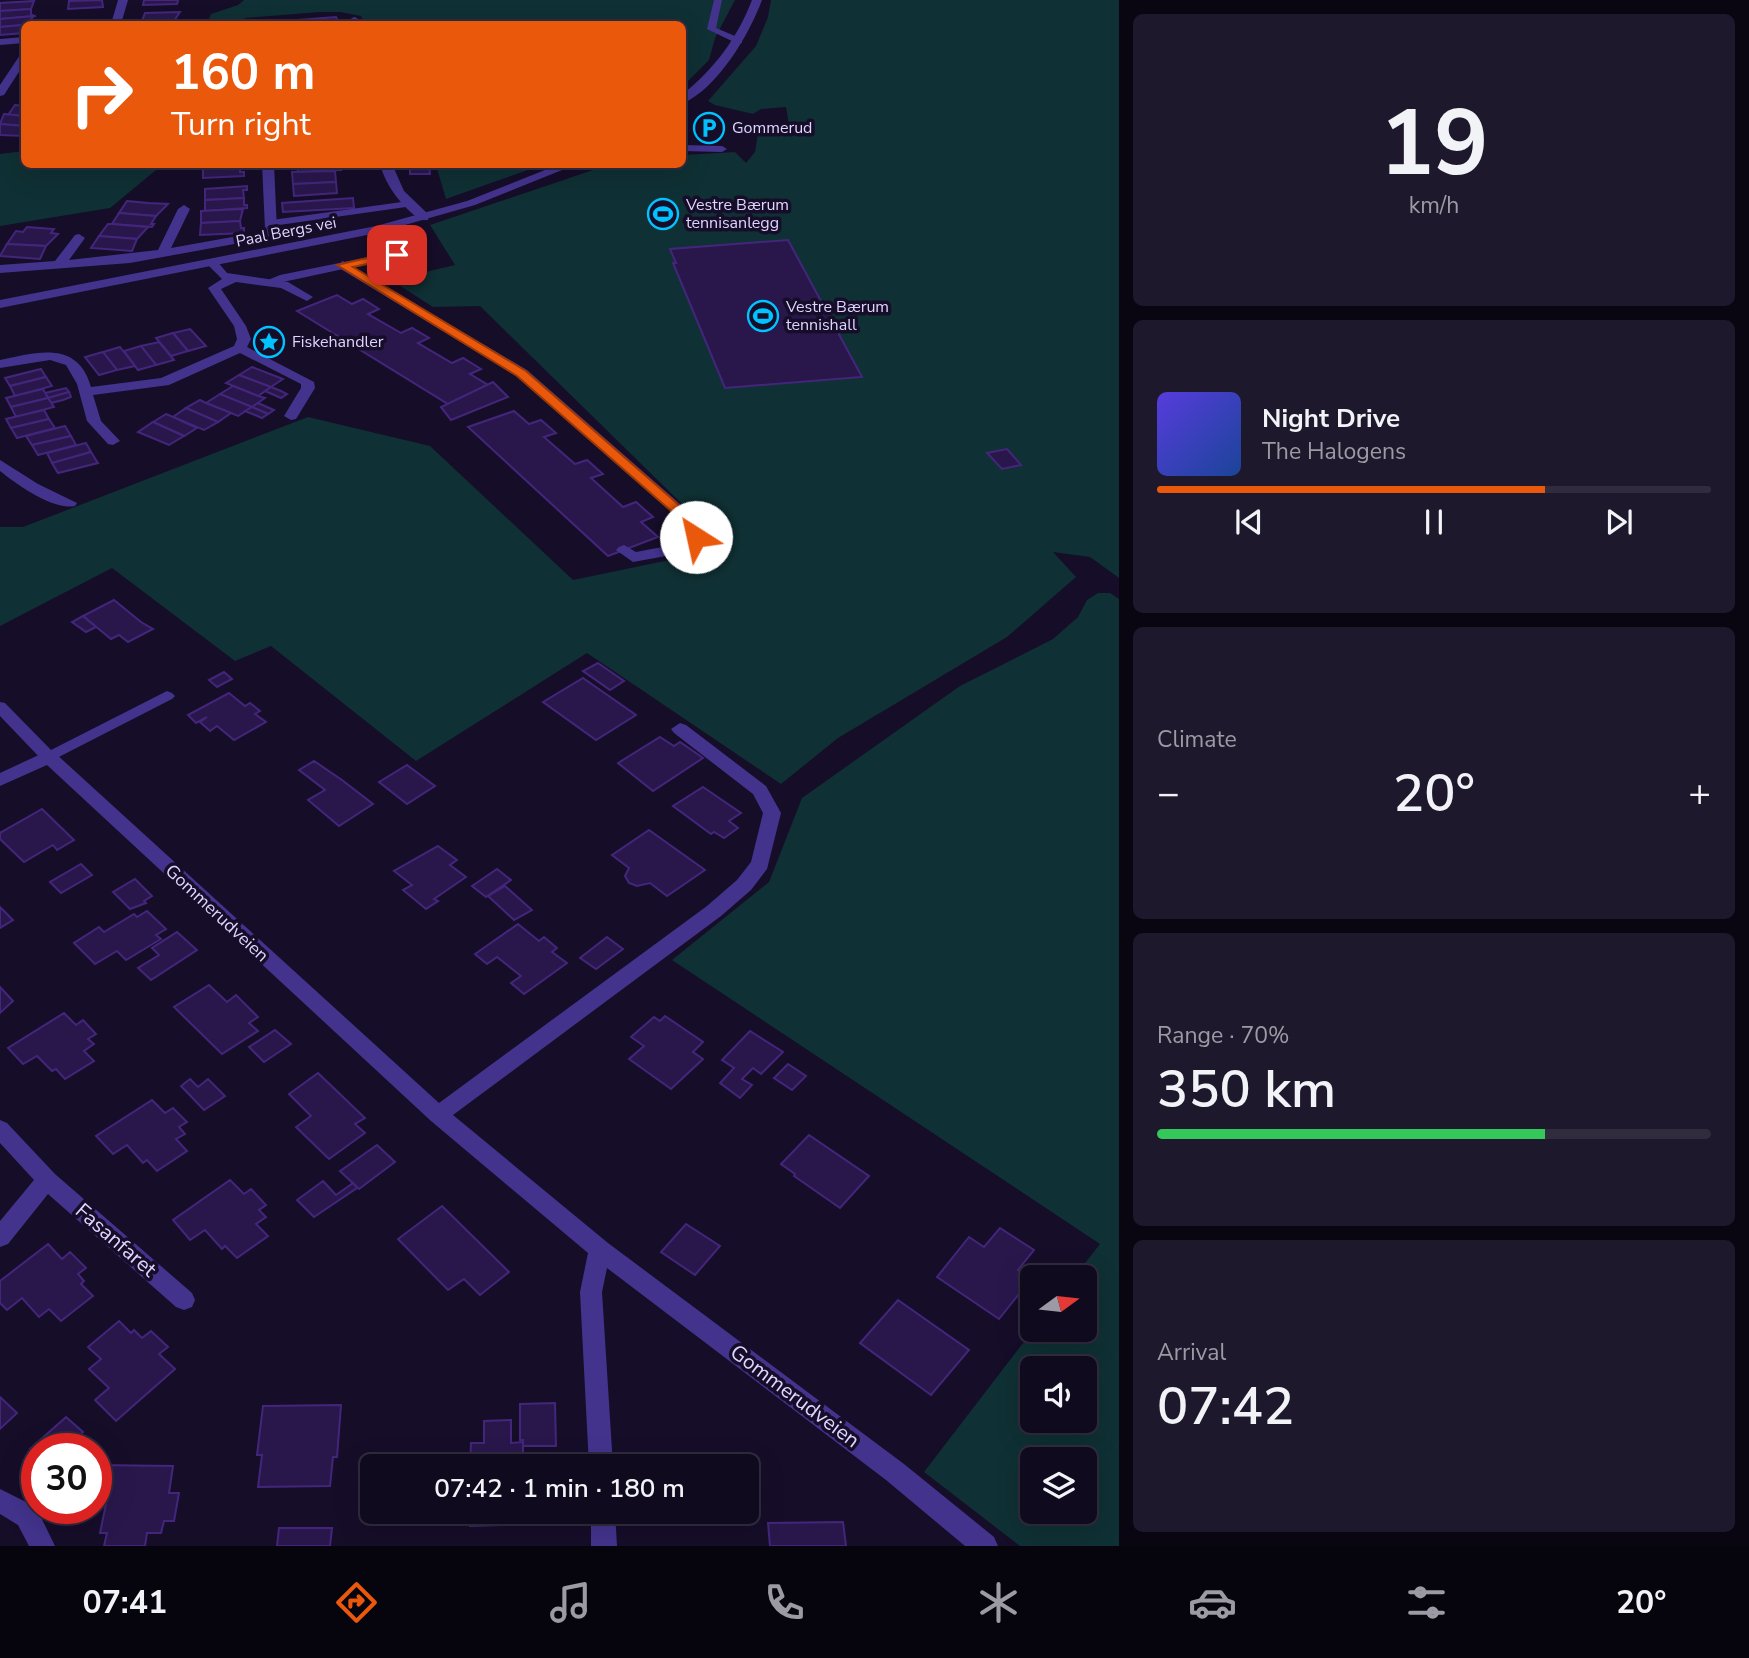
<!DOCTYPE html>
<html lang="en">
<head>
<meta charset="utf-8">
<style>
	:root { --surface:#100a1f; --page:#1e182c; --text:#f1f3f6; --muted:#9c9aa4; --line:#302b3d; --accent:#ea580c }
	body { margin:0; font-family:"Nunito Sans",sans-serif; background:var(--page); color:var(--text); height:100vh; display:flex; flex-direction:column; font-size:26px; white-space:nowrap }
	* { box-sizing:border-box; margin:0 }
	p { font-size:23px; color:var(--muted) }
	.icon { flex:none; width:38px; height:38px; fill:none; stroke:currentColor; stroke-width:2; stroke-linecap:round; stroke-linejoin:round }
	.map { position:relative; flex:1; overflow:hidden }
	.sheet { display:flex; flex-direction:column; gap:14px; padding:14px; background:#090611; width:630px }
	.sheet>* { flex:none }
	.hud { position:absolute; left:21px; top:21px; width:665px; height:147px; border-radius:10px; box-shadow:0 7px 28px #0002,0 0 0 2px var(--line); background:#ea580c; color:#fff; overflow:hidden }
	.needle { width:46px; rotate:75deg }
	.buttons { position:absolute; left:1020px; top:1265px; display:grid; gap:14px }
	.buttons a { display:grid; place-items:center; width:77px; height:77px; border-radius:10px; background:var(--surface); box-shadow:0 7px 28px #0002,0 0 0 2px var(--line); font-size:35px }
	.speed { position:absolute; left:21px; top:1433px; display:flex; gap:14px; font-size:35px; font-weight:700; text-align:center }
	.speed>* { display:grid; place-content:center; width:91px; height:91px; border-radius:50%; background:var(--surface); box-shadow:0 7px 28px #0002,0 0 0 2px var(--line); line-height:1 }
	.speed .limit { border:10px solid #d22; background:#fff; color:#111 }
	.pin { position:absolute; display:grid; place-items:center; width:60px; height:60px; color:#fff; margin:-30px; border-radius:14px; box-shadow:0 4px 10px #0006 }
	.me { position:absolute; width:77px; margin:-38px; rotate:325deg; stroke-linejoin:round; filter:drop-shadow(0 0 5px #0008) }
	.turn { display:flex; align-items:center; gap:24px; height:147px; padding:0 35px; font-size:32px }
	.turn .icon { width:91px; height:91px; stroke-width:2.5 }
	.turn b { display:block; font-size:49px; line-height:60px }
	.big { font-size:52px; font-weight:600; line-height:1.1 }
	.sheet .widget { flex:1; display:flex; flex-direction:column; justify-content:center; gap:10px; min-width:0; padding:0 24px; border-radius:10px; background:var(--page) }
	.sheet .dial { align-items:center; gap:0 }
	.dial b { font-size:91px; line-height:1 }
	.song { display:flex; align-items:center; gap:21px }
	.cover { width:84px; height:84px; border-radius:10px; background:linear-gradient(135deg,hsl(250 70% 55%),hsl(220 70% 35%)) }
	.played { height:7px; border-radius:4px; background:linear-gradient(90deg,var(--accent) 70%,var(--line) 70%) }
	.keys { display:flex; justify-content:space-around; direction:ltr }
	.heat { display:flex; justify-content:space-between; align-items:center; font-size:38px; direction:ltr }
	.charge { height:10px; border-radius:5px; background:linear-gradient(90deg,#34c759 70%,var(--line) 0) }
	.trip { position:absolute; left:360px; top:1454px; width:399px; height:70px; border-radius:10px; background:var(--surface); box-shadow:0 7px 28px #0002,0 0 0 2px var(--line); font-weight:600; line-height:70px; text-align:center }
	.dock { display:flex; height:112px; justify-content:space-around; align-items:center; background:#06040c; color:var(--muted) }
	.dock .icon { width:49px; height:49px }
	.dock .active { color:var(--accent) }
	.dock b { font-size:32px; color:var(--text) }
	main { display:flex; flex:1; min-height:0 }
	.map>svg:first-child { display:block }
	.green { fill:#0f3034; fill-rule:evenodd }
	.building { fill:#29174c; stroke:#43267b; stroke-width:2 }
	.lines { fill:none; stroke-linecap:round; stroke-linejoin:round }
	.service { fill:#43338d; fill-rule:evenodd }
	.minor { fill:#43338d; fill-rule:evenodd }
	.tertiary { fill:#43338d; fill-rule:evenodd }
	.route { fill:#ea580c; stroke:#983908; stroke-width:2 }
	.labels { text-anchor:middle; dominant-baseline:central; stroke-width:7; stroke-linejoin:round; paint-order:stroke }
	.far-poi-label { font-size:16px; fill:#dfd5ff; stroke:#160d29; text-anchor:start }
	.far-street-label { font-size:16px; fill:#dfd5ff; stroke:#160d29 }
	.street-label { font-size:18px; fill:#dfd5ff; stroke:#160d29 }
	.near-street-label { font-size:21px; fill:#dfd5ff; stroke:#160d29 }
</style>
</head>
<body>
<main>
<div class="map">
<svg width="1119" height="1546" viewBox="0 0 1119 1546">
	<rect width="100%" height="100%" fill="#160d29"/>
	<g class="green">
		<path d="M244,0H735L715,38L709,60L683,86L682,24H364L361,16L340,12H320L245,18L240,24H207L211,14L238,5Z"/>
		<path d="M771,0H1119V578L1090,557L1053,552L1076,577L1007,637L838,738L781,784L587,653L416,761L271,646L235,661L112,568L0,626V527H23L308,417L430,446L573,580L727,548L480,306L433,307L391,280L455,265L430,225L608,165L682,164L683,155L735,152L746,163L755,152L758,134L771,128L789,125L786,107L761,109L753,114L715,105L708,101L756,46L768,17Z"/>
		<path d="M24,151V164L157,165L156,170L110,208L0,226V154Z"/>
		<path d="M436,165V164L542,165L446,199Z"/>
		<path d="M1098,593H1110L1119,599V1546H1020L924,1472L1033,1330H1085V1278L1074,1277L1100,1244L672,960L769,882L802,798L960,686L1053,639L1078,617L1087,600ZM1032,1368H1085V1421H1032ZM1032,1460H1085V1512H1032Z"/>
	</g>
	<g class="building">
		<path d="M102,0L103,7L68,9L69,1Z"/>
		<path d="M144,0H176L178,1L177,4L143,5Z"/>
		<path d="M34,1L31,9L0,11V3Z"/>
		<path d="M31,9V14L34,16L0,19V11Z"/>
		<path d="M180,12L174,21H142L145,13Z"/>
		<path d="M34,16L31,19V24L0,27V19Z"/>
		<path d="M336,17L339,24H301L299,20Z"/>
		<path d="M142,21H174L173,24H141Z"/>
		<path d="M24,25V33L0,35V27Z"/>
		<path d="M15,105L24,106V116L8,115Z"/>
		<path d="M4,114L24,116V126L0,124Z"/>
		<path d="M0,124L24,126V136L0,135Z"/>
		<path d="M297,164H340L341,170L298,172Z"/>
		<path d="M410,164H429L430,174H410Z"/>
		<path d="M240,165V172H244V176L203,178V167Z"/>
		<path d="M335,171L336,182L293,184L292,172Z"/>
		<path d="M336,182L337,193L294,196L293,184Z"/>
		<path d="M247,186V190H243L244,198L205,200V189Z"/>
		<path d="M244,198V205H247V208L205,211V200Z"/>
		<path d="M353,198L354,208L283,212L282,203Z"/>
		<path d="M127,201L148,203L168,204L156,216L119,213Z"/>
		<path d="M243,209L240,221L201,223V211Z"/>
		<path d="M119,213L156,216L151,224H154L152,227L112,224Z"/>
		<path d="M240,221L241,228H244V233L200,235L201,223Z"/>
		<path d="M108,224H112L148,227L137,239L99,236Z"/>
		<path d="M27,227L54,229L51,233L58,234L46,246L7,244L16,231L23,232Z"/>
		<path d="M99,236L137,239L132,251L91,248Z"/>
		<path d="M788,240L862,377L725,388L673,263H676L670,249Z"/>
		<path d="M7,244L46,246L40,259L0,256Z"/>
		<path d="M337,295L352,304L363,299L379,309L368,314L401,333L412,328L429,338L418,343L452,363L463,358L481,369L470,374L488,385L448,404L297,311Z"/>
		<path d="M190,329L206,346L188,351L173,333Z"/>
		<path d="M173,333L188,351L171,356L156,338Z"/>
		<path d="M159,342L174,360L156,365L141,346Z"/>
		<path d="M141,346L156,365L138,370L124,351Z"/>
		<path d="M120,347L135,366L117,370L103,352Z"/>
		<path d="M103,352L117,370L99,375L85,357Z"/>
		<path d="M252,367L283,379L271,387L239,375Z"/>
		<path d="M41,369L46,377L10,386L5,378Z"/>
		<path d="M239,375L271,387L258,396L226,383Z"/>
		<path d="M46,377L52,386L15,396L10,386Z"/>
		<path d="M493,382L508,397L451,420L441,407Z"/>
		<path d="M233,386L258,396L265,398L252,407L220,394Z"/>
		<path d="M271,387L281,391L287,394L281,398L265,391Z"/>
		<path d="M66,388L69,392L48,398L45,393Z"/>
		<path d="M43,389L48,398L11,407L6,398Z"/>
		<path d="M69,392L71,397L63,400L51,403L48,398Z"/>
		<path d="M220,394L252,407L238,416L206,403Z"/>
		<path d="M48,398L54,407L16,417L11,407Z"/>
		<path d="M200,400L206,403L231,413L218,422L186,408Z"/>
		<path d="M258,403L267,407L274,410L268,414L252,407Z"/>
		<path d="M252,407L268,414L262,418L245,411Z"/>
		<path d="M186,408L218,422L204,430L173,417Z"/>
		<path d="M44,410L49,419L11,428L6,419Z"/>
		<path d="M514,411L529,424L541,420L556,433L544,437L575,464L587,460L603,474L591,478L623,507L636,502L653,517L641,522L658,537L608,556L468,427Z"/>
		<path d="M166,414L173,417L197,428L184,436L153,422Z"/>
		<path d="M49,419L55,428L17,438L11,428Z"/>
		<path d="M153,422L184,436L169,445L138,432Z"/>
		<path d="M65,426L71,436L32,445L26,436Z"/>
		<path d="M71,436L76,445L38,455L32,445Z"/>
		<path d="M86,443L91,452L52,463L47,453Z"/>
		<path d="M1007,449L1021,465L1002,469L987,453Z"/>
		<path d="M91,452L98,463L58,473L52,463Z"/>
		<path d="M114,600L141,622L153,629L128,642L119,635L111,639L83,616Z"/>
		<path d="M83,616L96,627L86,632L72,622Z"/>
		<path d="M598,663L624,681L610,690L583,671Z"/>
		<path d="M224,672L232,679L217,687L209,680Z"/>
		<path d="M583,678L636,715L596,740L543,702Z"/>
		<path d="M229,693L245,706L250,703L260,711L255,714L266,722L234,740L217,726L210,731L200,722L207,717L196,723L188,715Z"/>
		<path d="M660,737L674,746L680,742L703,758L653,791L618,763Z"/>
		<path d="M314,761L342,780L373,804L339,826L308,800L325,790L299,770Z"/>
		<path d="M407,765L435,786L407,804L379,782Z"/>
		<path d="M703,787L741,813L729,821L738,828L724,838L714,832L711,834L673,806Z"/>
		<path d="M42,809L74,840L57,850L53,845L24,862L0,839V833Z"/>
		<path d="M649,830L705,870L667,896L650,883L637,886L629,883L625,876L629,868L612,855Z"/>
		<path d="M438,846L457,860L450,865L466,877L434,899L438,901L426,909L403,890L412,885L394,871Z"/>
		<path d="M81,864L92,875L61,893L50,882Z"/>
		<path d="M497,869L511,880L486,897L472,886Z"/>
		<path d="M135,879L152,896L144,901L146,903L130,909L113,892Z"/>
		<path d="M505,886L532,910L514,920L488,896Z"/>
		<path d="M0,907L13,920L0,928Z"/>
		<path d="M147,911L166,929L156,935L161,939L126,960L117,951L95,964L74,943L99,927L104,932L134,914L137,917Z"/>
		<path d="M518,924L539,941L544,937L557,948L552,952L567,963L524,994L511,983L521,976L497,957L487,964L475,954Z"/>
		<path d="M177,932L197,950L151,980L138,968L159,955L152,948Z"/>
		<path d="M607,937L623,949L596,969L580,958Z"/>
		<path d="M209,985L227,1002L236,995L258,1017L249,1023L258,1031L222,1054L174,1007Z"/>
		<path d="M0,987L13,1001L0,1013Z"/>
		<path d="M64,1013L76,1025L83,1020L96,1034L88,1039L94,1044L84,1051L94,1061L65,1079L56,1069L52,1071L37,1056L23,1064L8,1048Z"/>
		<path d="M665,1016L703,1042L693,1052L703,1059L671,1089L629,1059L644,1046L631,1037L654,1017L660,1021Z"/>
		<path d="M275,1030L291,1044L264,1062L249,1047Z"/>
		<path d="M750,1031L783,1052L761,1074L753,1068L742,1079L752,1085L740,1098L720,1083L734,1068L722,1060Z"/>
		<path d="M788,1064L806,1076L792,1090L774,1078Z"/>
		<path d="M318,1073L365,1118L355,1124L365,1133L329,1159L296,1127L311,1116L289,1094Z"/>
		<path d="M190,1079L198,1087L208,1079L225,1096L204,1110L181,1086Z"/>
		<path d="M152,1100L165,1113L173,1108L187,1122L179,1127L185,1134L176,1139L187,1151L157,1171L147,1160L143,1163L127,1145L113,1154L96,1136Z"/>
		<path d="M809,1135L869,1176L840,1208L794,1176L795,1174L781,1164Z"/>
		<path d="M377,1145L395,1162L359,1189L340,1171Z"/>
		<path d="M230,1180L244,1194L251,1189L266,1205L259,1210L266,1217L256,1224L268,1236L237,1258L225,1246L222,1249L205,1230L190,1240L173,1220Z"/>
		<path d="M323,1181L336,1195L353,1183L357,1188L314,1217L297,1200Z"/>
		<path d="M442,1206L509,1272L480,1295L464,1279L448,1290L398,1239Z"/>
		<path d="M686,1224L720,1246L695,1275L661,1252Z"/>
		<path d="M1000,1228L1034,1250L1018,1270L1031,1279L999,1319L937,1277L969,1237L984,1247Z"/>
		<path d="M48,1244L62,1259L70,1252L86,1268L78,1274L84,1281L81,1284L93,1296L61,1321L49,1309L39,1317L22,1298L7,1310L0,1303V1281Z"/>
		<path d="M898,1300L969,1350L931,1395L860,1343Z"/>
		<path d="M119,1321L131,1333L134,1330L142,1338L151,1331L168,1347L159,1354L175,1369L116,1421L95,1400L109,1388L89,1369L101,1359L88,1347Z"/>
		<path d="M0,1397L17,1413L0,1429Z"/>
		<path d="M555,1403L556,1446H523V1440H520V1404Z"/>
		<path d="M341,1405L337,1457H333L330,1486L258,1487L262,1455H257L263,1406Z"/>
		<path d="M66,1417L83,1432L64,1449H37V1455L30,1449Z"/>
		<path d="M511,1420V1443L523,1442V1466H470L471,1443H484V1421Z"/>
		<path d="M96,1465L173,1466L169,1493H179L174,1521H164L161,1533H147L145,1546H104L107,1533H100L107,1499H96Z"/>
		<path d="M470,1512H529L530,1524L470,1526Z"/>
		<path d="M843,1522L846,1546H770L768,1523Z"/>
		<path d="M279,1528H332L330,1546H277Z"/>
	</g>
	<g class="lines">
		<g class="service">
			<path d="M714,0H722L716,28L742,39V43H736L707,29Z"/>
			<path d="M682,145L722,146L727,149L722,152L682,151Z"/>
			<path d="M409,201L414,204L413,206L272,226L267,223L272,220Z"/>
			<path d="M423,246L427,247V251L269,285L263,282L280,275Z"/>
			<path d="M167,691L172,693L175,696L172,699L49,762L43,761L0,716V702L5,703L51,750Z"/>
		</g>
		<g class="minor">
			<path d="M118,0H128L121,24H111Z"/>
			<path d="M354,17L357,18L361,24H351L349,20Z"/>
			<path d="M24,37V43L0,45V39Z"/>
			<path d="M24,54V64L4,95L0,96V85L20,55Z"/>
			<path d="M262,164H274L277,231L267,238L130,263L0,273V265L55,261L75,235L79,234L85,238L69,260L158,250L178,209L184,205L190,209L171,248L260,232L265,229Z"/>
			<path d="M380,164H392L404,191L428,214V220H420C401,205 386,187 380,164Z"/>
			<path d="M212,259L216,260L227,273L288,282L313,297L307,301L281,288L236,282L221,289L246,326L251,339L247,347L314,382L315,388L296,419L291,420L284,416L301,388V384L240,353L169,385L93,395L101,421L120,441L113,445L108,444L87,421L77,384L66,365L50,360L0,368V360C37,352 78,340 91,387L161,378L234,346L237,339L234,326L208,288L222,279L206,263Z"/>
			<path d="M343,261L527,370L680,504L703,530L699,546L688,552L633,562L616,550L619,547L624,545L636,552L683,543L687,541V531L670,510L517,376L339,268L337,265Z"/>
			<path d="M0,460L38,484L77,503L75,506C54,511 16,484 0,471Z"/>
			<path d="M680,723L686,725L766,786L781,813L767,869L751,890L721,916L453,1115L608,1243L904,1464L994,1537L998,1546H965L886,1480L607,1268L602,1292L613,1466H589L580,1292L588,1253L431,1121L47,765L0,786V773L43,753H55L439,1103L707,906L737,880L751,862L763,813L753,794L674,733L671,729Z"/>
			<path d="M0,1120L7,1123L55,1174L192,1293L195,1300L192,1307L184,1310L176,1307L48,1194L8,1244L0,1247V1221L34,1180L0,1143Z"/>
			<path d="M0,1489L36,1507L55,1546H29L18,1525L0,1514Z"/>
			<path d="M591,1512H615L617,1546H591Z"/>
		</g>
		<g class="tertiary">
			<path d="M752,0H762C749,35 718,88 682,104V95C714,69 737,39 752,0Z"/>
			<path d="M560,164H577L475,205L377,233L0,308V300L376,226L467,201Z"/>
		</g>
	</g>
	<path class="route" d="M397,251L402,255L400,257L353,267L526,371L679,505L702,530L700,540H691L688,531L670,510L517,376L337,265Z"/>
	<defs>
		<g id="parking-ring" transform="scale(1.575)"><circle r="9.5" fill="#160d29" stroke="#01c3ff" stroke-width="1.5"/><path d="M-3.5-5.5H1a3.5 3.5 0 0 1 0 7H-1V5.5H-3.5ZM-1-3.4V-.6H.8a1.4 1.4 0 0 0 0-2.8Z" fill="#01c3ff"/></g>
		<g id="stadium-ring" transform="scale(1.575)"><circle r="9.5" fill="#160d29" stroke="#01c3ff" stroke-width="1.5"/><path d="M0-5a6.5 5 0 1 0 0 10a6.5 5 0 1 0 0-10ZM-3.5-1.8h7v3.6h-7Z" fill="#01c3ff"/></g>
		<g id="sight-ring" transform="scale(1.575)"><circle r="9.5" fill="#160d29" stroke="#01c3ff" stroke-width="1.5"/><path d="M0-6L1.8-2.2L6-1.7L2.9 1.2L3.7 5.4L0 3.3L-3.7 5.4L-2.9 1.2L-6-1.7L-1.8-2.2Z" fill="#01c3ff"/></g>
	</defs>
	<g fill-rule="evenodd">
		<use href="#parking-ring" x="709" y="128"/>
		<use href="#stadium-ring" x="663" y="214"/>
		<use href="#stadium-ring" x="763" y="316"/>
		<use href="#sight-ring" x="269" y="342"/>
	</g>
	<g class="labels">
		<g class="far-poi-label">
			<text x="732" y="128">Gommerud</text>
			<text x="686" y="205">Vestre Bærum<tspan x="686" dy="18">tennisanlegg</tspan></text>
			<text x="786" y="307">Vestre Bærum<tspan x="786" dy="18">tennishall</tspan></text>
			<text x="292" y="342">Fiskehandler</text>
		</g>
		<g class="far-street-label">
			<text transform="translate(286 232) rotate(-11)">Paal Bergs vei</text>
		</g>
		<g class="street-label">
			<text transform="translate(217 913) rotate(43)">Gommerudveien</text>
		</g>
		<g class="near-street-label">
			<text transform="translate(116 1240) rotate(41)">Fasanfaret</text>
			<text transform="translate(795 1396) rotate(37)">Gommerudveien</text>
		</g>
	</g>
</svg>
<div class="buttons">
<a><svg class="needle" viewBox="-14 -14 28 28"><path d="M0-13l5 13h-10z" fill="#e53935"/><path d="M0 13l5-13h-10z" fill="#9c9aa4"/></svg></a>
<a><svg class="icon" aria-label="sound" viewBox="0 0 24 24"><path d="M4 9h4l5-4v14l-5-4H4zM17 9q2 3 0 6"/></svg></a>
<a><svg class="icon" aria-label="layers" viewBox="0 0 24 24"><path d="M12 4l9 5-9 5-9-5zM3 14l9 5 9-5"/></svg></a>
</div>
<div class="speed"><div class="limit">30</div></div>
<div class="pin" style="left:397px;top:255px;background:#d93025"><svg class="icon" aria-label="arrive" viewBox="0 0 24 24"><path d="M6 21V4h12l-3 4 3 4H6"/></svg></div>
<svg class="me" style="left:696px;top:537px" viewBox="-20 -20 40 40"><circle r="19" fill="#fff"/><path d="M0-13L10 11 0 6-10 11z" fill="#ea580c"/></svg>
<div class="trip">07:42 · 1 min · 180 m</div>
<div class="hud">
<div class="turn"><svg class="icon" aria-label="right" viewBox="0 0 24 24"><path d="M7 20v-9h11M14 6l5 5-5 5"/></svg><div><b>160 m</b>Turn right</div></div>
</div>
</div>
<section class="sheet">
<div class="widget dial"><b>19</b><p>km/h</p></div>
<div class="widget">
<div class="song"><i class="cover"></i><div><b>Night Drive</b><p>The Halogens</p></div></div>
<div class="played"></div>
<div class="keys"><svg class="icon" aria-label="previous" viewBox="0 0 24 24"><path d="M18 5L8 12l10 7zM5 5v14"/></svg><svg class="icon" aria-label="pause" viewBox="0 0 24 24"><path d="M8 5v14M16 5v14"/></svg><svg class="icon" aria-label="next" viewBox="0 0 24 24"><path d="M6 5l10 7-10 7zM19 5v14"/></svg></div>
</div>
<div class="widget"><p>Climate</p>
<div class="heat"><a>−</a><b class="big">20°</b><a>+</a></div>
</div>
<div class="widget"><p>Range · 70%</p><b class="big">350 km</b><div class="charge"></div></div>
<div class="widget"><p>Arrival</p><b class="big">07:42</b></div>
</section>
</main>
<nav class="dock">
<b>07:41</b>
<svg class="icon active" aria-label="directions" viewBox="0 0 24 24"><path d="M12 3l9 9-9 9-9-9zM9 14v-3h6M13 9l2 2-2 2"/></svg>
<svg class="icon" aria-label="music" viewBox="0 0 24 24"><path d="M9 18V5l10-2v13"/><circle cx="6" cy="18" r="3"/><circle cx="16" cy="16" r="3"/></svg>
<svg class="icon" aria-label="phone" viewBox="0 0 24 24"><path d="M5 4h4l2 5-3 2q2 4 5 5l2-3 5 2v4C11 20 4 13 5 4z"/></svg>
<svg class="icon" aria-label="climate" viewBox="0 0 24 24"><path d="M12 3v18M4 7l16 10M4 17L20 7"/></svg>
<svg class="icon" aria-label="car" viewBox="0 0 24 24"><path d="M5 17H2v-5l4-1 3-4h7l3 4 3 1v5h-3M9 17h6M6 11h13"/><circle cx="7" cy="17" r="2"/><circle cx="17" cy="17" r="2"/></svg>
<svg class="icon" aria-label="filters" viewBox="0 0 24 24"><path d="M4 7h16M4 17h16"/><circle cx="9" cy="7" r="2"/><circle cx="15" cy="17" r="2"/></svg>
<b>20°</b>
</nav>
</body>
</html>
